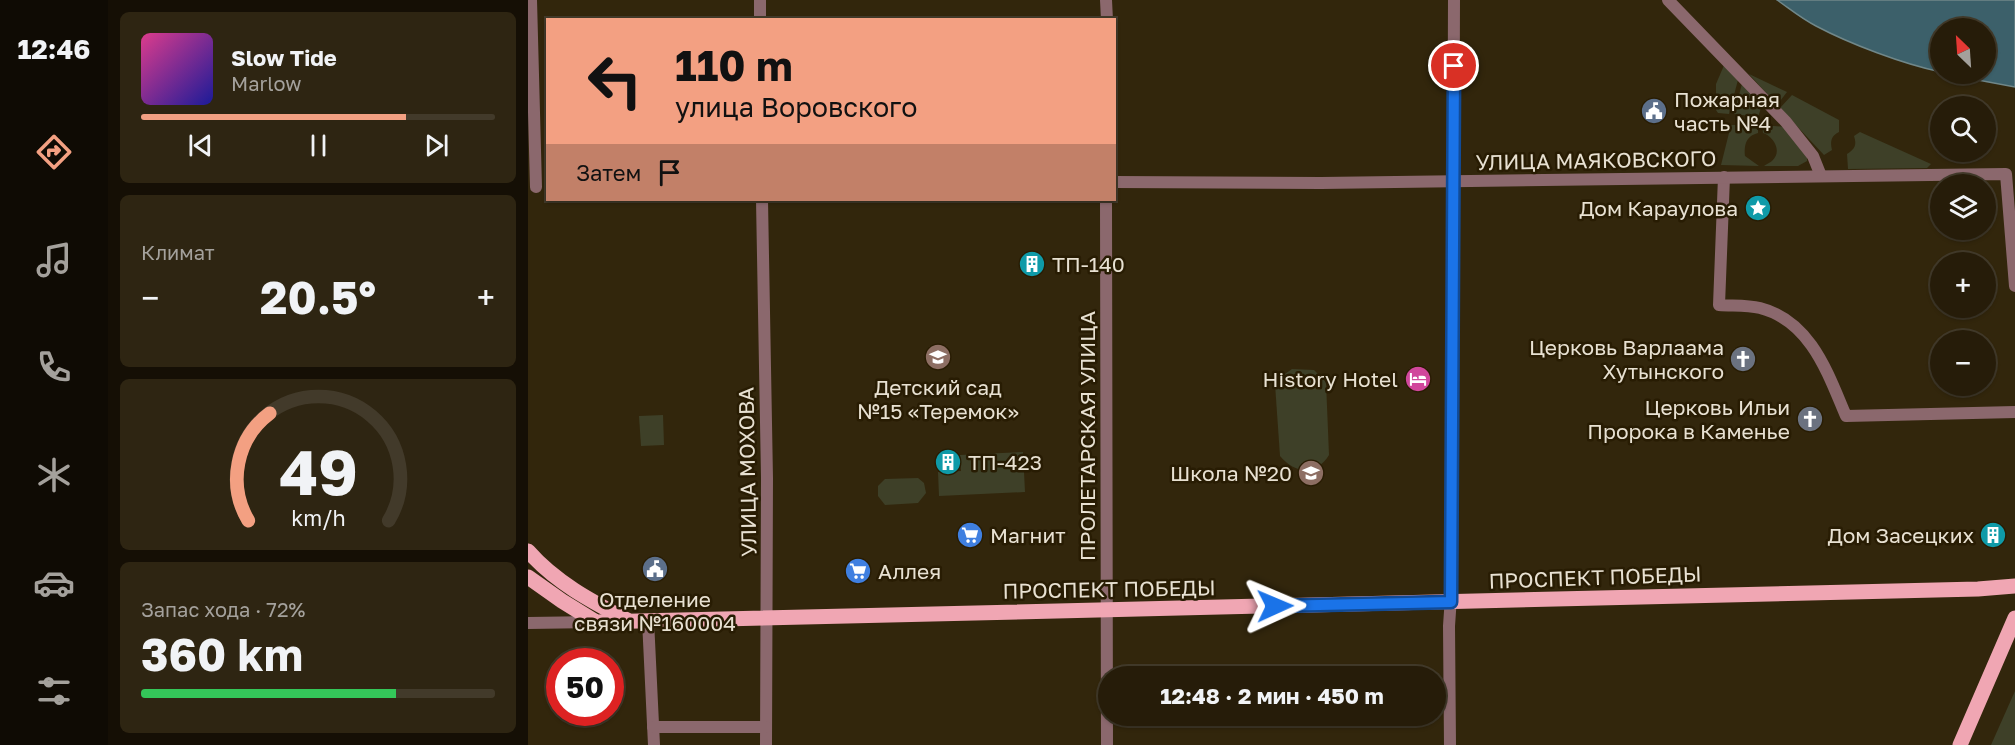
<!DOCTYPE html>
<html lang="ru">
<head>
<meta charset="utf-8">
<style>
	:root { --surface:#261c09; --page:#2e2512; --text:#f1f3f6; --muted:#a4a19c; --line:#423a2a; --accent:#f3a082 }
	body { margin:0; font-family:"Golos Text",sans-serif; background:var(--page); color:var(--text); height:100vh; display:flex; flex-direction:column; font-size:22px; white-space:nowrap }
	* { box-sizing:border-box; margin:0 }
	p { font-size:20px; color:var(--muted) }
	.icon { flex:none; width:33px; height:33px; fill:none; stroke:currentColor; stroke-width:2; stroke-linecap:round; stroke-linejoin:round }
	.map { position:relative; flex:1; overflow:hidden }
	.drawer { display:flex; flex-direction:column; gap:12px; padding:12px; background:#150f05; width:420px }
	.drawer>* { flex:none }
	.guide { position:absolute; left:18px; top:18px; width:570px; height:183px; border-radius:0px; box-shadow:0 2px 4px #0004,0 0 0 2px var(--line); background:#f3a082; color:#111; overflow:hidden }
	.needle { width:39px; rotate:335deg }
	.controls { position:absolute; left:1402px; top:18px; display:grid; gap:12px }
	.controls a { display:grid; place-items:center; width:66px; height:66px; border-radius:50%; background:var(--surface); box-shadow:0 2px 4px #0004,0 0 0 2px var(--line); font-size:30px }
	.speed { position:absolute; left:18px; top:648px; display:flex; gap:12px; font-size:30px; font-weight:700; text-align:center }
	.speed>* { display:grid; place-content:center; width:78px; height:78px; border-radius:50%; background:var(--surface); box-shadow:0 2px 4px #0004,0 0 0 2px var(--line); line-height:1 }
	.speed .limit { border:9px solid #d22; background:#fff; color:#111 }
	.pin { position:absolute; display:grid; place-items:center; width:51px; height:51px; color:#fff; margin:-26px; border:3px solid #fff; border-radius:50%; box-shadow:0 2px 6px #0007 }
	.me { position:absolute; width:66px; margin:-33px; rotate:89deg; stroke-linejoin:round; filter:drop-shadow(0 0 4px #0008) }
	.turn { display:flex; align-items:center; gap:21px; height:126px; padding:0 30px; font-size:27px }
	.turn .icon { width:78px; height:78px; stroke-width:2.5 }
	.turn b { display:block; font-size:42px; line-height:51px }
	.then { display:flex; align-items:center; height:57px; padding:0 30px; background:#0003; gap:12px; font-size:22px }
	.big { font-size:45px; font-weight:700; line-height:1.1 }
	.drawer .card { flex:1; display:flex; flex-direction:column; justify-content:center; gap:9px; min-width:0; padding:0 21px; border-radius:9px; background:var(--page) }
	.drawer .dial { align-items:center; gap:0 }
	.dial svg { height:156px; overflow:visible; fill:none; stroke:var(--line); stroke-width:7; stroke-linecap:round; text-anchor:middle }
	.dial text { fill:var(--text); stroke:none }
	.song { display:flex; align-items:center; gap:18px }
	.cover { width:72px; height:72px; border-radius:9px; background:linear-gradient(135deg,hsl(330 70% 55%),hsl(240 70% 35%)) }
	.played { height:6px; border-radius:3px; background:linear-gradient(90deg,var(--accent) 75%,var(--line) 75%) }
	.keys { display:flex; justify-content:space-around; direction:ltr }
	.heat { display:flex; justify-content:space-between; align-items:center; font-size:33px; direction:ltr }
	.charge { height:9px; border-radius:4px; background:linear-gradient(90deg,#34c759 72%,var(--line) 0) }
	.trip { position:absolute; left:570px; top:666px; width:348px; height:60px; border-radius:30px; background:var(--surface); box-shadow:0 2px 4px #0004,0 0 0 2px var(--line); font-weight:700; line-height:60px; text-align:center }
	main { display:flex; flex:1; min-height:0 }
	.tabs { display:flex; flex-direction:column; width:108px; justify-content:space-around; align-items:center; background:#0f0b04; color:var(--muted) }
	.tabs .icon { width:42px; height:42px }
	.tabs .on { color:var(--accent) }
	.tabs b { font-size:27px; color:var(--text) }
	.map>svg:first-child { display:block }
	.green { fill:#3e4028 }
	.water { fill:#3c606a; stroke:#708789; stroke-width:1.5 }
	.lines { fill:none; stroke-linecap:round; stroke-linejoin:round }
	.minor { stroke:#8b686d; stroke-width:12 }
	.major { stroke:#f0a6b3; stroke-width:15 }
	.route-casing { stroke:#114b97; stroke-width:15 }
	.route { stroke:#1a73e8; stroke-width:10 }
	.labels { text-anchor:middle; dominant-baseline:central; stroke-width:5; stroke-linejoin:round; paint-order:stroke }
	.poi-label { font-size:21px; fill:#e8e1d2; stroke:#281c03; text-anchor:end }
	.street-label { font-size:21px; fill:#e8e1d2; stroke:#281c03 }
</style>
</head>
<body>
<main>
<nav class="tabs">
<b>12:46</b>
<svg class="icon on" aria-label="directions" viewBox="0 0 24 24"><path d="M12 3l9 9-9 9-9-9zM9 14v-3h6M13 9l2 2-2 2"/></svg>
<svg class="icon" aria-label="music" viewBox="0 0 24 24"><path d="M9 18V5l10-2v13"/><circle cx="6" cy="18" r="3"/><circle cx="16" cy="16" r="3"/></svg>
<svg class="icon" aria-label="phone" viewBox="0 0 24 24"><path d="M5 4h4l2 5-3 2q2 4 5 5l2-3 5 2v4C11 20 4 13 5 4z"/></svg>
<svg class="icon" aria-label="climate" viewBox="0 0 24 24"><path d="M12 3v18M4 7l16 10M4 17L20 7"/></svg>
<svg class="icon" aria-label="car" viewBox="0 0 24 24"><path d="M5 17H2v-5l4-1 3-4h7l3 4 3 1v5h-3M9 17h6M6 11h13"/><circle cx="7" cy="17" r="2"/><circle cx="17" cy="17" r="2"/></svg>
<svg class="icon" aria-label="filters" viewBox="0 0 24 24"><path d="M4 7h16M4 17h16"/><circle cx="9" cy="7" r="2"/><circle cx="15" cy="17" r="2"/></svg>
</nav>
<section class="drawer">
<div class="card">
<div class="song"><i class="cover"></i><div><b>Slow Tide</b><p>Marlow</p></div></div>
<div class="played"></div>
<div class="keys"><svg class="icon" aria-label="previous" viewBox="0 0 24 24"><path d="M18 5L8 12l10 7zM5 5v14"/></svg><svg class="icon" aria-label="pause" viewBox="0 0 24 24"><path d="M8 5v14M16 5v14"/></svg><svg class="icon" aria-label="next" viewBox="0 0 24 24"><path d="M6 5l10 7-10 7zM19 5v14"/></svg></div>
</div>
<div class="card"><p>Климат</p>
<div class="heat"><a>−</a><b class="big">20.5°</b><a>+</a></div>
</div>
<div class="card dial"><svg viewBox="0 0 100 80">
<path d="M14 69A42 42 0 1 1 86 69"/>
<path d="M14 69A42 42 0 0 1 25 14" stroke="#f3a082"/>
<text x="50" y="56" font-size="32" font-weight="700">49</text>
<text x="50" y="72" font-size="11">km/h</text>
</svg></div>
<div class="card"><p>Запас хода · 72%</p><b class="big">360 km</b><div class="charge"></div></div>
</section>
<div class="map">
<svg width="1487" height="745" viewBox="0 0 1487 745">
	<rect width="100%" height="100%" fill="#32260c"/>
	<g class="green">
		<path d="M1197,63L1211,76L1201,114L1190,113L1188,110V84Z"/>
		<path d="M1221,74L1259,92L1249,105Z"/>
		<path d="M1215,80L1235,102L1230,117L1206,114Z"/>
		<path d="M1264,95L1311,120V132C1303,136 1302,141 1304,150L1296,155L1252,108Z"/>
		<path d="M1203,125H1230V133C1218,136 1216,145 1217,156L1231,166L1193,165Z"/>
		<path d="M1234,125L1259,127L1279,155V161L1270,166H1236C1238,164 1242,163 1244,161C1255,151 1245,136 1235,133Z"/>
		<path d="M1332,132L1403,164L1399,168L1320,169L1319,154C1327,149 1329,145 1326,136Z"/>
		<path d="M764,369L786,370L798,382L801,455C788,476 767,474 752,456L747,384L757,374Z"/>
		<path d="M135,415L136,445L113,446L111,416Z"/>
		<path d="M495,452L497,492L411,496L410,472L433,471L432,455Z"/>
		<path d="M390,478L396,483L398,493L390,503L357,505L350,496V486L357,479Z"/>
		<path d="M1487,691V745H1463Z"/>
	</g>
	<path class="water" d="M1249,0H1487V87L1418,74H1458V28H1413V72C1375,64 1322,44 1288,26C1274,19 1262,9 1249,0Z"/>
	<g class="lines">
		<g class="minor">
			<path d="M3,0L8,187"/>
			<path d="M232,0V20"/>
			<path d="M578,0L579,20"/>
			<path d="M1140,0L1258,122L1285,156L1293,176"/>
			<path d="M1196,177L1191,305C1204,306 1219,305 1232,308C1283,321 1300,374 1318,416L1487,412"/>
			<path d="M586,182L793,183L1478,174L1487,286"/>
			<path d="M234,200L239,478L238,745"/>
			<path d="M578,200L579,745"/>
			<path d="M120,620L126,745"/>
			<path d="M0,623L68,622"/>
			<path d="M125,727H238"/>
			<path d="M922,745L921,626L924,582L926,0"/>
		</g>
		<g class="major">
			<path d="M0,551C27,582 63,601 99,620"/>
			<path d="M0,577L34,601L68,622L1450,589L1487,586"/>
			<path d="M1432,745L1487,618"/>
		</g>
	</g>
	<g class="lines">
		<g class="route-casing">
			<path id="route" d="M747,606L923,602L926,66"/>
		</g>
		<use href="#route" class="route"/>
	</g>
	<defs>
		<g id="civic-disc" transform="scale(1.35)"><circle r="9.5" fill="#5c6f8a" stroke="#281c03"/><path d="M-.6-6.5H3V-4.5H.6V-3L4-1V1h2V6H-6V1h2V-1L-.6-3ZM-1.2 2.5V6h2.4V2.5Z" fill="#fff"/></g>
		<g id="sight-disc" transform="scale(1.35)"><circle r="9.5" fill="#0f9aa8" stroke="#281c03"/><path d="M0-6L1.8-2.2L6-1.7L2.9 1.2L3.7 5.4L0 3.3L-3.7 5.4L-2.9 1.2L-6-1.7L-1.8-2.2Z" fill="#fff"/></g>
		<g id="building-disc" transform="scale(1.35)"><circle r="9.5" fill="#0f9aa8" stroke="#281c03"/><path d="M-4-6H4V6H1V3H-1V6H-4ZM-2.5-4.3h1.7v1.8h-1.7ZM.8-4.3h1.7v1.8H.8ZM-2.5-1h1.7V.8h-1.7ZM.8-1h1.7V.8H.8Z" fill="#fff"/></g>
		<g id="school-disc" transform="scale(1.35)"><circle r="9.5" fill="#8d6e63" stroke="#281c03"/><path d="M0-5L7-2L0 1L-7-2ZM-4 1L0 2.5L4 1V4Q0 6-4 4Z" fill="#fff"/></g>
		<g id="church-disc" transform="scale(1.35)"><circle r="9.5" fill="#6b7280" stroke="#281c03"/><path d="M-1.2-6h2.4v3.5h3.3v2.4h-3.3V6h-2.4V-.1h-3.3v-2.4h3.3Z" fill="#fff"/></g>
		<g id="hotel-disc" transform="scale(1.35)"><circle r="9.5" fill="#d1479c" stroke="#281c03"/><path d="M-6-4.5h1.5V1H6V5H4.5V3h-9V5H-6ZM-4 0a1.8 1.8 0 1 1 3.6 0ZM.5 0V-2.5h3Q6-2.5 6 0Z" fill="#fff"/></g>
		<g id="supermarket-disc" transform="scale(1.35)"><circle r="9.5" fill="#3f7fe0" stroke="#281c03"/><path d="M-6-5.5h2.5l.6 2H6L4.5 2H-2.5L-4.4-4H-6ZM-1.5 3.2a1.3 1.3 0 1 0 .1 0ZM3 3.2a1.3 1.3 0 1 0 .1 0Z" fill="#fff"/></g>
	</defs>
	<g fill-rule="evenodd">
		<use href="#civic-disc" x="1126" y="111"/>
		<use href="#sight-disc" x="1230" y="208"/>
		<use href="#building-disc" x="504" y="264"/>
		<use href="#school-disc" x="410" y="357"/>
		<use href="#church-disc" x="1215" y="359"/>
		<use href="#hotel-disc" x="890" y="379"/>
		<use href="#church-disc" x="1282" y="419"/>
		<use href="#building-disc" x="420" y="462"/>
		<use href="#school-disc" x="783" y="473"/>
		<use href="#supermarket-disc" x="442" y="535"/>
		<use href="#building-disc" x="1465" y="535"/>
		<use href="#civic-disc" x="127" y="569"/>
		<use href="#supermarket-disc" x="330" y="571"/>
	</g>
	<g class="labels">
		<g class="poi-label">
			<text x="1146" y="99" text-anchor="start">Пожарная<tspan x="1146" dy="24">часть №4</tspan></text>
			<text x="1210" y="208">Дом Караулова</text>
			<text x="524" y="264" text-anchor="start">ТП-140</text>
			<text x="1196" y="347">Церковь Варлаама<tspan x="1196" dy="24">Хутынского</tspan></text>
			<text x="870" y="379">History Hotel</text>
			<text x="410" y="387" text-anchor="middle">Детский сад<tspan x="410" dy="24">№15 «Теремок»</tspan></text>
			<text x="1262" y="407">Церковь Ильи<tspan x="1262" dy="24">Пророка в Каменье</tspan></text>
			<text x="440" y="462" text-anchor="start">ТП-423</text>
			<text x="764" y="473">Школа №20</text>
			<text x="462" y="535" text-anchor="start">Магнит</text>
			<text x="1446" y="535">Дом Засецких</text>
			<text x="350" y="571" text-anchor="start">Аллея</text>
			<text x="127" y="599" text-anchor="middle">Отделение<tspan x="127" dy="24">связи №160004</tspan></text>
		</g>
		<g class="street-label">
			<text transform="translate(1068 160) rotate(-1)">УЛИЦА МАЯКОВСКОГО</text>
			<text transform="translate(559 436) rotate(-90)">ПРОЛЕТАРСКАЯ УЛИЦА</text>
			<text transform="translate(219 472) rotate(-91)">УЛИЦА МОХОВА</text>
			<text transform="translate(1067 577) rotate(-2)">ПРОСПЕКТ ПОБЕДЫ</text>
			<text transform="translate(581 589) rotate(-1)">ПРОСПЕКТ ПОБЕДЫ</text>
		</g>
	</g>
</svg>
<div class="controls">
<a><svg class="needle" viewBox="-14 -14 28 28"><path d="M0-13l5 13h-10z" fill="#e53935"/><path d="M0 13l5-13h-10z" fill="#a4a19c"/></svg></a>
<a><svg class="icon" aria-label="search" viewBox="0 0 24 24"><circle cx="10" cy="10" r="6"/><path d="M15 15l6 6"/></svg></a>
<a><svg class="icon" aria-label="layers" viewBox="0 0 24 24"><path d="M12 4l9 5-9 5-9-5zM3 14l9 5 9-5"/></svg></a>
<a>+</a>
<a>−</a>
</div>
<div class="speed"><div class="limit">50</div></div>
<div class="pin" style="left:926px;top:66px;background:#d93025"><svg class="icon" aria-label="arrive" viewBox="0 0 24 24"><path d="M6 21V4h12l-3 4 3 4H6"/></svg></div>
<svg class="me" style="left:747px;top:606px" viewBox="-20 -20 40 40"><path d="M0-17L14 15 0 8-14 15z" fill="#1a73e8" stroke="#fff" stroke-width="4"/></svg>
<div class="trip">12:48 · 2 мин · 450 m</div>
<div class="guide">
<div class="turn"><svg class="icon" aria-label="left" viewBox="0 0 24 24"><path d="M17 20v-9H6M10 6l-5 5 5 5"/></svg><div><b>110 m</b>улица Воровского</div></div>
<div class="then">Затем<svg class="icon" aria-label="arrive" viewBox="0 0 24 24"><path d="M6 21V4h12l-3 4 3 4H6"/></svg></div>
</div>
</div>
</main>
</body>
</html>
